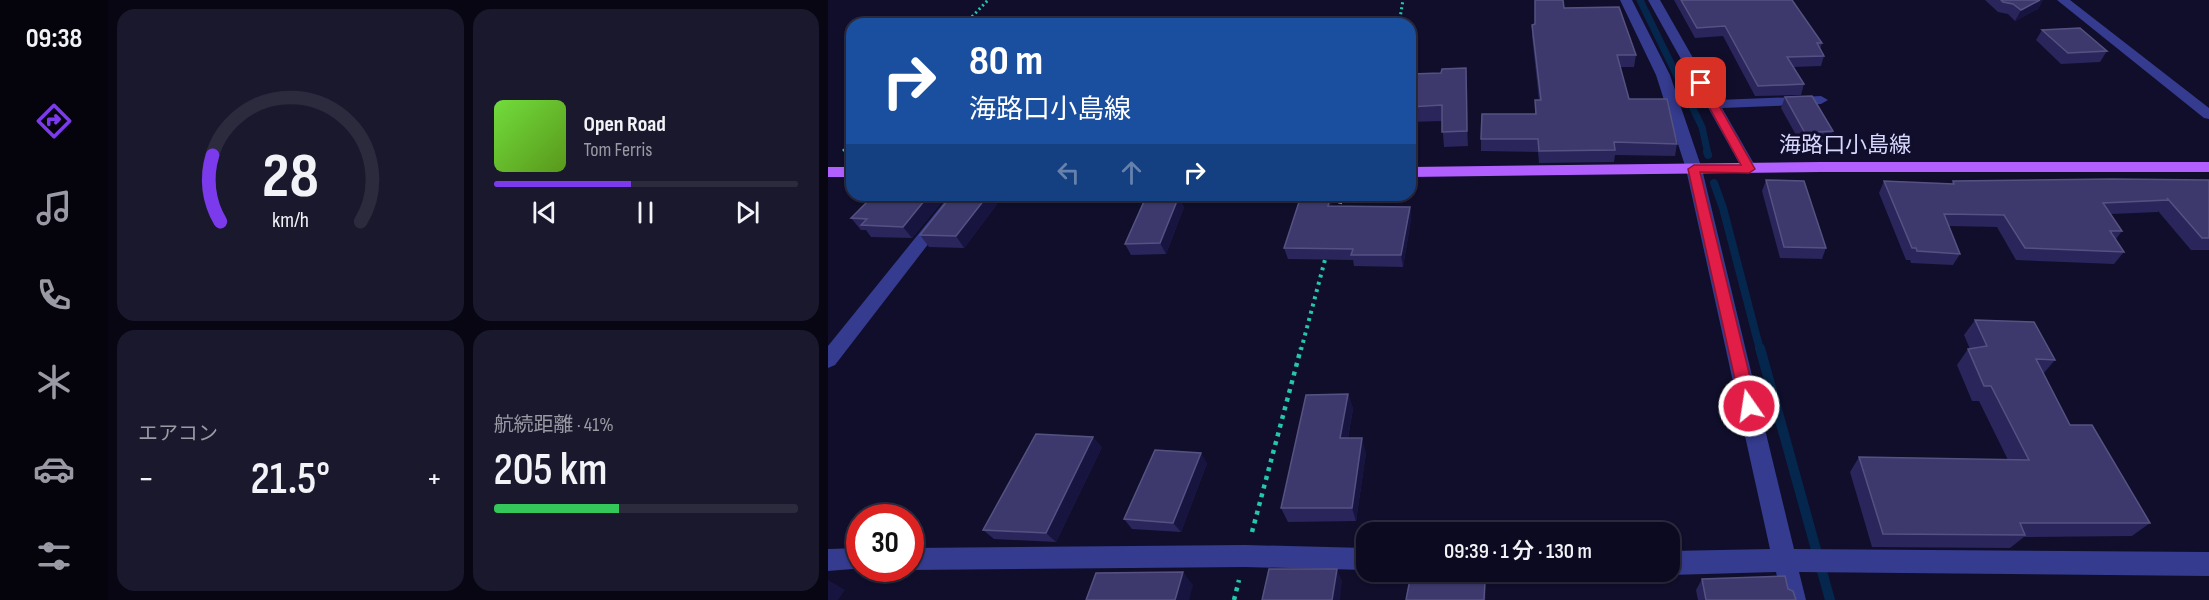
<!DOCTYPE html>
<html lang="ja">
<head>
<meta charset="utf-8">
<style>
	:root { --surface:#0c0a20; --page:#1a182d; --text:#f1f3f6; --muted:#9a9aa5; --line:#2c2b3e; --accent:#7c3aed }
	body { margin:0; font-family:"Sofia Sans Condensed","Noto Sans JP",sans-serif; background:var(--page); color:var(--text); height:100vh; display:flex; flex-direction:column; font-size:22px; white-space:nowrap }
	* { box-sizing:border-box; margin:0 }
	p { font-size:20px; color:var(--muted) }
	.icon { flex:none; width:33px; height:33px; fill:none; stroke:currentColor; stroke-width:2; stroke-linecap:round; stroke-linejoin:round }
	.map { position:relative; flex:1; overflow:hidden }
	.panel { display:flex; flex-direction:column; gap:9px; padding:9px; background:#070612; width:720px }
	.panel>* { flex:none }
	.guide { position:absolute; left:18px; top:18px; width:570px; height:183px; border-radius:18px; box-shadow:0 2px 4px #0004,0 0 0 2px var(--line); background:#1a4fa0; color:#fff; overflow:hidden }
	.speed { position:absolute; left:18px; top:504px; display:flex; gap:12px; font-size:30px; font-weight:700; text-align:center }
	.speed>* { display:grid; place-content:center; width:78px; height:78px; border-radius:50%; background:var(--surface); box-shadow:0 2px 4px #0004,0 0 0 2px var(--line); line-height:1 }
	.speed .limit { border:9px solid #d22; background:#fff; color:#111 }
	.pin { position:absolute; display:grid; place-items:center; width:51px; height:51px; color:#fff; margin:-26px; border-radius:12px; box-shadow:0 3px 9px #0006 }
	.me { position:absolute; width:66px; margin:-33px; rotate:347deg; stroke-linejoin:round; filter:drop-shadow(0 0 4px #0008) }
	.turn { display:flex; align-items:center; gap:21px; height:126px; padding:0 24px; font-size:27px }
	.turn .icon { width:78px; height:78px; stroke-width:2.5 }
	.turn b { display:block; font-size:42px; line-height:51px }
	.lanes { display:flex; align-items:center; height:57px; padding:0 24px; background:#0003; justify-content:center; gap:30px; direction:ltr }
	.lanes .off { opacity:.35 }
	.big { font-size:45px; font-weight:600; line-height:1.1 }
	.panel .card { flex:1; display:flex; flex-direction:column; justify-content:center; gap:9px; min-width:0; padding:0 21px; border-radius:18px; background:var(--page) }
	.panel .dial { align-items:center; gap:0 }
	.dial svg { height:156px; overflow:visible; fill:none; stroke:var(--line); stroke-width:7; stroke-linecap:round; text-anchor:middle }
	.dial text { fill:var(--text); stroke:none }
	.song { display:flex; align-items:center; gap:18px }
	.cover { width:72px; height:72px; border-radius:9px; background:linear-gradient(135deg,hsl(100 70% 55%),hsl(90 70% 35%)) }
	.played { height:6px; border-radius:3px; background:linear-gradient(90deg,var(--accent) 45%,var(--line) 45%) }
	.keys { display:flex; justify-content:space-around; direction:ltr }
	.heat { display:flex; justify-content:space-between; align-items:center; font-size:33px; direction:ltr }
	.charge { height:9px; border-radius:4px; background:linear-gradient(90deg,#34c759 41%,var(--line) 0) }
	.panel .tiles { flex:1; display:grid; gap:9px; grid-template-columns:repeat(2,1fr) }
	.trip { position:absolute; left:528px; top:522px; width:324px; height:60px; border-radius:18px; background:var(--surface); box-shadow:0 2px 4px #0004,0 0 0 2px var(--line); font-weight:600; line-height:60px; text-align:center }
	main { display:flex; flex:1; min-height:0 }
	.tab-bar { display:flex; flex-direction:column; width:108px; justify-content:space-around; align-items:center; background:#05040d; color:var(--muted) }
	.tab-bar .icon { width:42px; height:42px }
	.tab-bar .selected { color:var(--accent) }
	.tab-bar b { font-size:27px; color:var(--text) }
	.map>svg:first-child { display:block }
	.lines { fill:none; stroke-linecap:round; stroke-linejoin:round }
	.stream-far2 { stroke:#05274d; stroke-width:7 }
	.stream-far1 { stroke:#05274d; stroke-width:8 }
	.stream { stroke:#05274d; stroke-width:10 }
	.path-far2 { stroke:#24c7ab; stroke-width:3; stroke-dasharray:2 3; stroke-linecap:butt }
	.path-far1 { stroke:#24c7ab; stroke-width:4; stroke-dasharray:3 4.5; stroke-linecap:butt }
	.path { stroke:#24c7ab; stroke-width:4.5; stroke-dasharray:4 5; stroke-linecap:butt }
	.minor { fill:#353b8e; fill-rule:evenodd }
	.major { fill:#b25fff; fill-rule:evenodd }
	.wall { fill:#2a255a }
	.shaded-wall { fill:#181440 }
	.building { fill:#3d396c; stroke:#555283; stroke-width:1.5 }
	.route { fill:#e11d48; stroke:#92132f; stroke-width:1.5 }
	.labels { text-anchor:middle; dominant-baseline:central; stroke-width:6; stroke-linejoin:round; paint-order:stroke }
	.street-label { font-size:22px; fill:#d8d8ff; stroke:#100e2b }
</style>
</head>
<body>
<main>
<nav class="tab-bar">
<b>09:38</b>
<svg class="icon selected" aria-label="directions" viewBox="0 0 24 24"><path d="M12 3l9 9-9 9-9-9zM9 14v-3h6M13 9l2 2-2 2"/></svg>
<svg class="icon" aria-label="music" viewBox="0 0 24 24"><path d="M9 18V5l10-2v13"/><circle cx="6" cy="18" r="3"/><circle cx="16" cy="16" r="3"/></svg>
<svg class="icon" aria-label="phone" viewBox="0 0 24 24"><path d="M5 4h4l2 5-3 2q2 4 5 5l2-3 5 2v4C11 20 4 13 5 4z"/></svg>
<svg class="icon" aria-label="climate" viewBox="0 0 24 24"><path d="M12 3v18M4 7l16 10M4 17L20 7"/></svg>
<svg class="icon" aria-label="car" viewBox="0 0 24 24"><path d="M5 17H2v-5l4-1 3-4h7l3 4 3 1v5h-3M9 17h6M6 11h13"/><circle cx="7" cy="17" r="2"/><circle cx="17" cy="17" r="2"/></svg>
<svg class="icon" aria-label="filters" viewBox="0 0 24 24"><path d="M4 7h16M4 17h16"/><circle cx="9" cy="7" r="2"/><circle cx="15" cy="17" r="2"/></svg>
</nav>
<section class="panel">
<div class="tiles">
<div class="card dial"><svg viewBox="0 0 100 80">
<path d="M14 69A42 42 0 1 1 86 69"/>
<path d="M14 69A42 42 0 0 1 10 35" stroke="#7c3aed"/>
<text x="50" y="56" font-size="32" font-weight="700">28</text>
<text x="50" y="72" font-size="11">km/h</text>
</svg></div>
<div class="card">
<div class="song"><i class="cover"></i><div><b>Open Road</b><p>Tom Ferris</p></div></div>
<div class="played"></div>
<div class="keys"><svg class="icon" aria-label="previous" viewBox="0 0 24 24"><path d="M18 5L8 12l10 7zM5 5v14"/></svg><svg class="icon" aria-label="pause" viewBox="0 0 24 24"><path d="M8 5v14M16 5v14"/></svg><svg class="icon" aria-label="next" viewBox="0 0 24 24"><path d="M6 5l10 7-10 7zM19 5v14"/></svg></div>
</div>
<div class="card"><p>エアコン</p>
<div class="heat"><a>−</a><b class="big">21.5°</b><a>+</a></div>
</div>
<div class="card"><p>航続距離 · 41%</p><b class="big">205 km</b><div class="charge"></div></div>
</div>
</section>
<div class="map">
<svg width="1381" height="600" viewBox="0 0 1381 600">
	<rect width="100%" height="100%" fill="#100e2b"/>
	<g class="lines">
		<path class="stream-far2" d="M812,0L874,127L880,154"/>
		<g class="stream-far1">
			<path d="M879,152L880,155"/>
			<path d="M886,183L895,208L932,350"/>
		</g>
		<path class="stream" d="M932,348L1002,600"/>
		<g class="path-far2">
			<path d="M137,24L160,0"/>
			<path d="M571,24L575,0"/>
			<path d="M15,151L24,143"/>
		</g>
		<g class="path-far1">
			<path d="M510,211L514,195"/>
			<path d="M473,350L498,256"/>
		</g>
		<g class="path">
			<path d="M424,532L473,348"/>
			<path d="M406,600L411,580"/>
		</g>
		<g class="minor">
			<path d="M792,0H804L842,75L874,169L966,549L1381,552V576L971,572L978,600H954L948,572L842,575L835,572H842V551L942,549L858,169L828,75Z"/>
			<path d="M820,0H832L889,100L993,96L1000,100L993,104L894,108L929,169L926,172H916Z"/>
			<path d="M1229,0H1242L1381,108V119L1376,118Z"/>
			<path d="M122,195H138L7,365L0,368V346Z"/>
			<path d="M417,545L538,548V570L417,567L82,570L77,568H82V548Z"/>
			<path d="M32,548V568H37L0,571V549Z"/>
		</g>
		<g class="major">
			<path d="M993,162H1381V172H993L582,177V167Z"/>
			<rect x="0" y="167" width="24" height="10"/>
		</g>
	</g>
	<g class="wall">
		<path d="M846,0H964L994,43L992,49L996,56L993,66L965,67L976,84L973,95L927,96L895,36L867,38Z"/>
		<path d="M1157,0H1215L1210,9L1187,21L1180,14L1170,12Z"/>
		<path d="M736,8L808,55L806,67H792L801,99L849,144L847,156L787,155L786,162L711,163L710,152L653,151V139L707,114V100H711L704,36V25L707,24Z"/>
		<path d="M1214,30L1279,51L1272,62L1233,64L1208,40Z"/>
		<path d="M639,83L640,146L616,147L614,121L582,122V86Z"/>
		<path d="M957,97L1005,131L1001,142L973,144L953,108Z"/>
		<path d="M938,180L998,248L994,259L952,258L934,191Z"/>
		<path d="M1381,180V250H1363L1330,211V212L1283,214L1294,231L1288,239L1296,252L1286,264L1188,260L1169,227L1121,226L1132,254L1125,265L1083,263L1082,260H1078L1051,193L1056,181L1124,184L1125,181Z"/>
		<path d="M124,195H163L169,204L136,248L101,247L92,235Z"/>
		<path d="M113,203L84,238L43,237L38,230H33L23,218Z"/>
		<path d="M505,206L582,207L583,219L575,267L526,266L525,260L460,259L456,248Z"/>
		<path d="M356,207L338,254L303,255L297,244Z"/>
		<path d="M1147,320L1227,360L1215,374L1242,425L1322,523L1304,536L1196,537L1182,548L1044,547L1022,472L1031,457L1180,460L1151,401H1144L1129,365L1140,349H1142L1136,335Z"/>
		<path d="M520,394L525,409L520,438L538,453L528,521L460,522L453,508Z"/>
		<path d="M274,447L228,542L166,539L155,530Z"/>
		<path d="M379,463L353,532L304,529L296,519Z"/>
		<path d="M874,579L960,589L968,600H870L868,590Z"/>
	</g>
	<g class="shaded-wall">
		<path d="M1212,0H1215L1210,9L1187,21L1193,10Z"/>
		<path d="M638,68L639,83L640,146L639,131Z"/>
		<path d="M101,195H107L113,203L84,238L75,227Z"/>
		<path d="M160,195H163L169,204L136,248L128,236Z"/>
		<path d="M351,196L356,207L338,254L332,243Z"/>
		<path d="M503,196L505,208L500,206Z"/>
		<path d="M582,207L583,219L575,267L573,255Z"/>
		<path d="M520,394L525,409L517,453L512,438Z"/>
		<path d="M265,437L274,447L228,542L218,533Z"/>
		<path d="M534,438L538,453L528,521L524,508Z"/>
		<path d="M373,453L379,463L353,532L345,523Z"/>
		<path d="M509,569L514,581L512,600H504Z"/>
		<path d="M355,572L365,585L361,600H347Z"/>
		<path d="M0,580L17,590L10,600H0Z"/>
		<path d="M657,582L658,600H656Z"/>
	</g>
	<g class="building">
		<path d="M707,0H735L736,8L791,7L808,55H789L801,99H839L849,144L786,142L787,150L711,151L710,139H653L654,114H708L707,100H713L704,25L707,24Z"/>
		<path d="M853,0H964L994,43H989L996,56L959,57L976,84L930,86L897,26L869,28Z"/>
		<path d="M1173,0H1212L1193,10L1185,4L1175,2Z"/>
		<path d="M1252,28L1279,51L1240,53L1214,30Z"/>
		<path d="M638,68L639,131L614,132V105L582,107L583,74L613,73L614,69Z"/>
		<path d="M984,96L1005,131L977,133L957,97Z"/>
		<path d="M1284,179L1381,180V238H1374L1339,198L1340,200L1275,203L1294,231H1282L1296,252L1197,248L1176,215L1116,214L1132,254L1089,251L1088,248H1084L1056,181L1126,184L1125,181Z"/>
		<path d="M938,180L976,181L998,248L956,247Z"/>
		<path d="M46,195H101L75,227L33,225L39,219L23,218Z"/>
		<path d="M124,195H160L128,236L92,235Z"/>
		<path d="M351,196L332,243L297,244L318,197Z"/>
		<path d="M473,196H503L500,206L582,207L573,255H523L525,249L456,248Z"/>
		<path d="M1147,320L1206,322L1227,360L1208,359L1242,425H1264L1322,523H1192L1197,535L1055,534L1031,457L1201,460L1163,386H1156L1140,349L1159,346Z"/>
		<path d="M520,394L512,438H534L524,508H453L478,395Z"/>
		<path d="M208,434L265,437L218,533L155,530Z"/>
		<path d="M327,450L373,453L345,523L296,519Z"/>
		<path d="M441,569H509L504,600H434Z"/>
		<path d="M355,572L347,600H258L268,573Z"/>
		<path d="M957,576L960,589L965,591L968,600H878L874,579Z"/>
		<path d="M582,579L657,582L656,600H578Z"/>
	</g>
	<path class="route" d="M873,80L878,83L927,169L921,173L872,172L929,406L926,411L921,413L915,411L913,406L860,169L866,165H913L868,83Z"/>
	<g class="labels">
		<g class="street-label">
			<text x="1017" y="145">海路口小島線</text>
		</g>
	</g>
</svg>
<div class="speed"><div class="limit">30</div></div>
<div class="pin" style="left:873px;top:83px;background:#d93025"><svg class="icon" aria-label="arrive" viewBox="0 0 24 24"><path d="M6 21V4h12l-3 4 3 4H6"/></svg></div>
<svg class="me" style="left:921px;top:406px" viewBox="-20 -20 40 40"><circle r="17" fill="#e11d48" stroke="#fff" stroke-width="3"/><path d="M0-11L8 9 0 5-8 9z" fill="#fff"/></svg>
<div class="trip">09:39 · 1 分 · 130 m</div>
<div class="guide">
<div class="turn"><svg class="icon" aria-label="right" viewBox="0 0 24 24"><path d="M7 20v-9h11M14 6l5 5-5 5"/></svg><div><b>80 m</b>海路口小島線</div></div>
<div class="lanes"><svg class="icon off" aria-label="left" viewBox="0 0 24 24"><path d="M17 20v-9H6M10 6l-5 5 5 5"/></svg><svg class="icon off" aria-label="ahead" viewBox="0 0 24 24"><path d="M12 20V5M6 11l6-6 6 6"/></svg><svg class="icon" aria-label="right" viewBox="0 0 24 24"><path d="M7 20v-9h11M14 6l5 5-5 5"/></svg></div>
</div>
</div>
</main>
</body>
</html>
